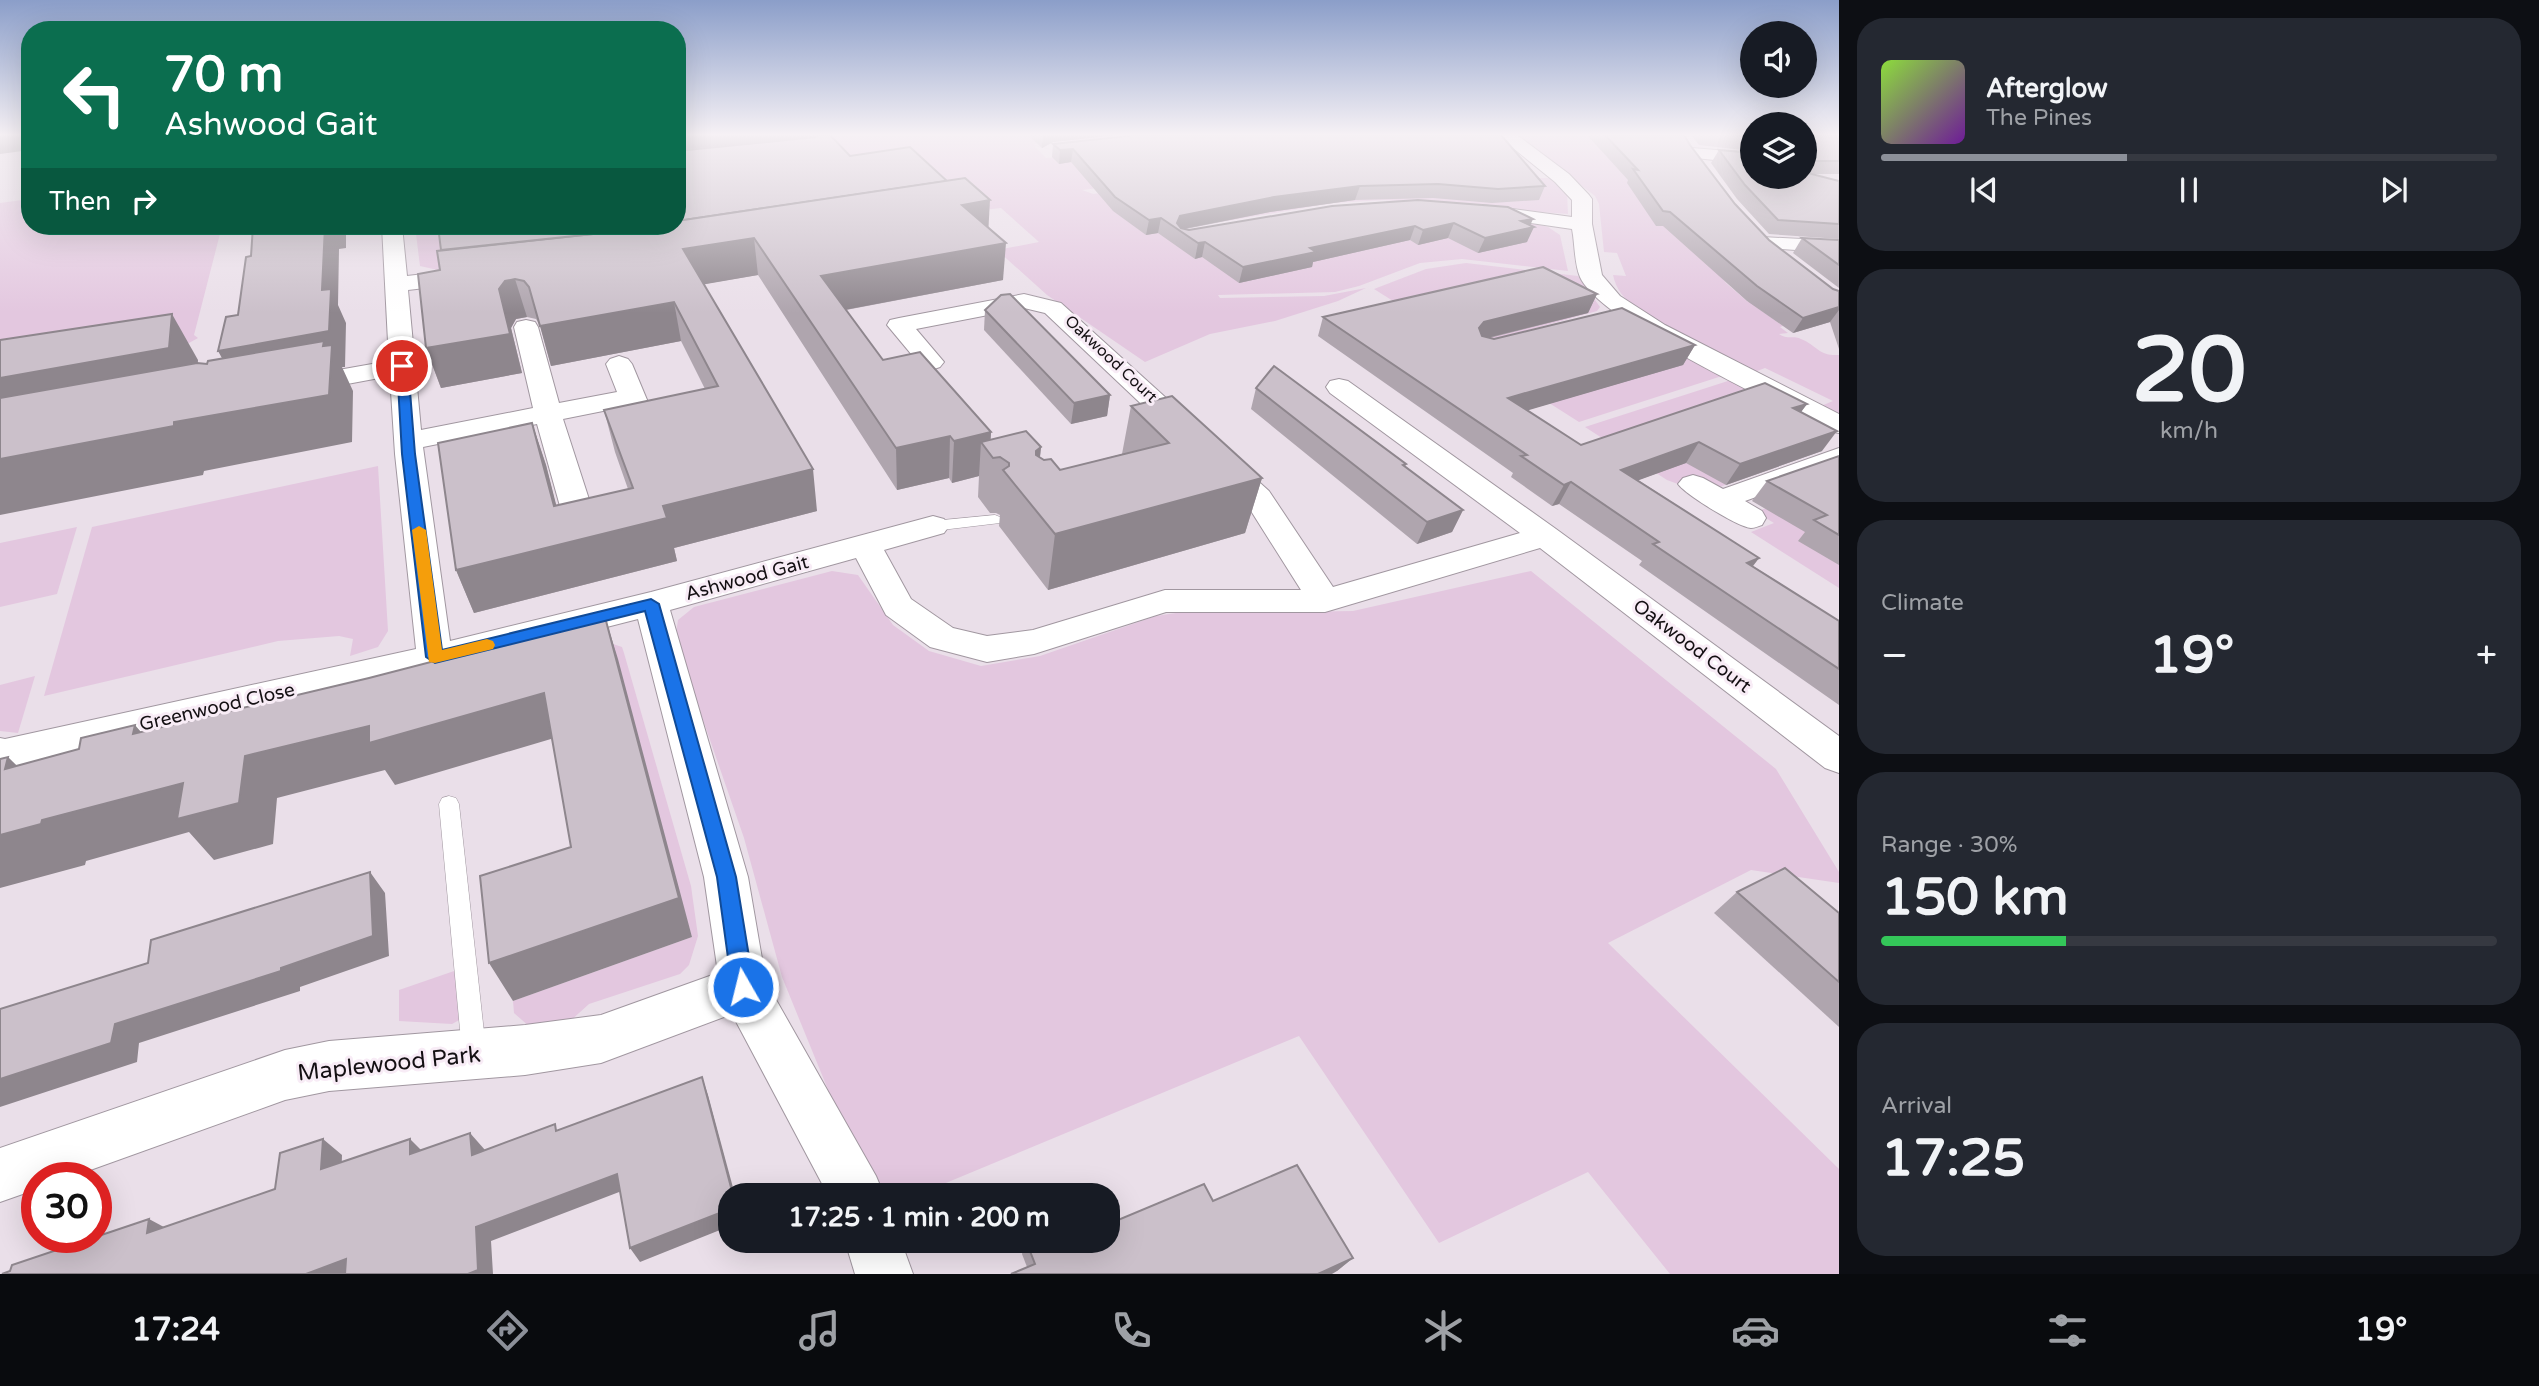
<!DOCTYPE html>
<html lang="en">
<head>
<meta charset="utf-8">
<style>
	:root { --surface:#171b24; --page:#242831; --text:#f1f3f6; --muted:#9ea1a6; --line:#363941; --accent:#8c9099 }
	body { margin:0; font-family:"Varela Round",sans-serif; background:var(--page); color:var(--text); height:100vh; display:flex; flex-direction:column; font-size:26px; white-space:nowrap }
	* { box-sizing:border-box; margin:0 }
	p { font-size:23px; color:var(--muted) }
	.icon { flex:none; width:38px; height:38px; fill:none; stroke:currentColor; stroke-width:2; stroke-linecap:round; stroke-linejoin:round }
	.map { position:relative; flex:1; overflow:hidden }
	.sheet { display:flex; flex-direction:column; gap:18px; padding:18px; background:#0d0f14; width:700px }
	.sheet>* { flex:none }
	.guide { position:absolute; left:21px; top:21px; width:665px; height:214px; border-radius:28px; box-shadow:0 7px 28px #0002; background:#0b6e4f; color:#fff; overflow:hidden }
	.tools { position:absolute; left:1740px; top:21px; display:grid; gap:14px }
	.tools a { display:grid; place-items:center; width:77px; height:77px; border-radius:50%; background:var(--surface); box-shadow:0 7px 28px #0002; font-size:35px }
	.speed { position:absolute; left:21px; top:1162px; display:flex; gap:14px; font-size:35px; font-weight:700; text-align:center }
	.speed>* { display:grid; place-content:center; width:91px; height:91px; border-radius:50%; background:var(--surface); box-shadow:0 7px 28px #0002; line-height:1 }
	.speed .limit { border:10px solid #d22; background:#fff; color:#111 }
	.pin { position:absolute; display:grid; place-items:center; width:60px; height:60px; color:#fff; margin:-30px; border:4px solid #fff; border-radius:50%; box-shadow:0 2px 7px #0007 }
	.me { position:absolute; width:77px; margin:-38px; rotate:352deg; stroke-linejoin:round; filter:drop-shadow(0 0 5px #0008) }
	.turn { display:flex; align-items:center; gap:24px; height:147px; padding:0 28px; font-size:32px }
	.turn .icon { width:91px; height:91px; stroke-width:2.5 }
	.turn b { display:block; font-size:49px; line-height:60px }
	.then { display:flex; align-items:center; height:66px; padding:0 28px; background:#0003; gap:14px; font-size:26px }
	.big { font-size:52px; font-weight:800; line-height:1.1 }
	.sheet .card { flex:1; display:flex; flex-direction:column; justify-content:center; gap:10px; min-width:0; padding:0 24px; border-radius:28px; background:var(--page) }
	.sheet .dial { align-items:center; gap:0 }
	.dial b { font-size:91px; line-height:1 }
	.song { display:flex; align-items:center; gap:21px }
	.cover { width:84px; height:84px; border-radius:10px; background:linear-gradient(135deg,hsl(90 70% 55%),hsl(280 70% 35%)) }
	.played { height:7px; border-radius:4px; background:linear-gradient(90deg,var(--accent) 40%,var(--line) 40%) }
	.keys { display:flex; justify-content:space-around; direction:ltr }
	.heat { display:flex; justify-content:space-between; align-items:center; font-size:38px; direction:ltr }
	.charge { height:10px; border-radius:5px; background:linear-gradient(90deg,#34c759 30%,var(--line) 0) }
	.trip { position:absolute; left:718px; top:1183px; width:402px; height:70px; border-radius:28px; background:var(--surface); box-shadow:0 7px 28px #0002; font-weight:800; line-height:70px; text-align:center }
	.menu { display:flex; height:112px; justify-content:space-around; align-items:center; background:#090b0e; color:var(--muted) }
	.menu .icon { width:49px; height:49px }
	.menu .selected { color:var(--accent) }
	.menu b { font-size:32px; color:var(--text) }
	main { display:flex; flex:1; min-height:0 }
	.map>svg:first-child { display:block }
	.green { fill:#e3c7df }
	.lines { fill:none; stroke-linecap:round; stroke-linejoin:round }
	.lane-casing { stroke:#a197a0; stroke-width:1 }
	.street-casing { stroke:#a197a0; stroke-width:2 }
	.lane { fill:#fff; fill-rule:evenodd }
	.street { fill:#fff; fill-rule:evenodd }
	.wall { fill:#afa5ae }
	.shaded-wall { fill:#8e868d }
	.building { fill:#cbc0ca; stroke:#8e868d; stroke-width:2 }
	.route { fill:#1a73e8; stroke:#114b97; stroke-width:2 }
	.slow { fill:#f59e0b }
	.labels { text-anchor:middle; dominant-baseline:central; stroke-width:6; stroke-linejoin:round; paint-order:stroke }
	.far-street-label { font-size:16px; fill:#141013; stroke:#f8ecf6 }
	.street-label { font-size:19px; fill:#141013; stroke:#f8ecf6 }
	.near-street-label { font-size:23px; fill:#141013; stroke:#f8ecf6 }
</style>
</head>
<body>
<main>
<div class="map">
<svg width="1839" height="1274" viewBox="0 0 1839 1274">
	<rect width="100%" height="100%" fill="#eadfe9"/>
	<g class="green">
		<path d="M677,135H1131L1032,144L1053,150L1034,146L1046,158L1084,155L1516,152L1528,165L1508,163L1207,175L1082,190L1093,194L1224,177L1549,178L1567,192L1568,214L1384,200L1333,203L1167,231L1529,222L1548,227L1560,235L1568,271L1462,259L1420,263L1359,286L1335,292L1218,295L1220,298L1324,296L1366,288L1338,301L1275,321L1210,334L1145,362L1047,295L997,250L1039,242L1001,208L442,271L420,266L415,226H677Z"/>
		<path d="M1516,135H1613L1616,167L1685,228L1726,283L1748,302L1807,304L1759,309L1783,326L1780,327L1788,333L1779,334C1787,340 1793,335 1801,339C1818,346 1818,356 1839,355V415L1821,406L1833,401L1765,368L1752,373L1636,309C1625,299 1616,290 1613,275L1626,276L1617,253L1604,252L1599,204L1595,196Z"/>
		<path d="M30,199V226H222L194,335L198,338L189,343L0,382V203Z"/>
		<path d="M1466,263L1578,276L1600,307L1597,311L1493,340L1452,338L1374,289L1426,269Z"/>
		<path d="M1656,342L1722,376L1579,422L1497,370Z"/>
		<path d="M1731,380L1815,424L1781,463L1720,487L1694,477L1686,487L1667,480L1585,427Z"/>
		<path d="M378,466L388,631L378,647L350,656L353,639L339,636L278,641L44,696L92,527Z"/>
		<path d="M1839,479V588L1751,532L1774,523L1756,512Z"/>
		<path d="M77,527L57,594L0,607V543Z"/>
		<path d="M832,571L858,575L893,625L929,651L981,666L1040,656L1156,616L1209,608L1290,612L1353,611L1531,571L1776,769L1839,872V883L1751,870L1608,943L1839,1169V1274H1670L1588,1172L1439,1243L1299,1036L917,1195H871L782,977L744,838L675,639L678,620L694,607Z"/>
		<path d="M607,642L622,647L624,653L691,886L698,936L689,965L680,974L589,1004L569,1022L530,1027L514,1013L513,1001L692,937Z"/>
		<path d="M35,676L18,733L0,731V685Z"/>
		<path d="M457,970L461,1019L452,1024L399,1021V990Z"/>
	</g>
	<g class="lines">
		<g class="lane-casing">
			<g id="lane">
				<path d="M995,515L1000,517L1003,520L1000,523L933,531L925,526L933,521Z"/>
				<path d="M449,796L456,798L459,804L486,1051L483,1060L474,1063L465,1060L462,1051L439,804L442,798Z"/>
			</g>
		</g>
		<g class="street-casing">
			<g id="street">
				<path d="M1497,135H1517L1569,174L1589,195L1592,199V224L1602,275L1620,296L1665,325L1839,414V433L1829,431C1778,404 1601,323 1580,277C1574,263 1575,243 1572,229L1475,215L1472,211L1475,207L1482,205L1572,217V200L1555,182Z"/>
				<path d="M1692,148L1752,153V164L1686,157L1683,153Z"/>
				<path d="M382,226H402L407,276L467,269L475,271L478,276L475,281L467,283L408,290L421,430L533,408L514,327L517,322L526,320L535,322L538,327L559,403L617,392L606,364L610,359L619,356L628,359L632,364L655,419L651,425L641,427L631,425L623,407L563,419L597,524L592,531L581,534L570,531L565,524L537,424L423,447L450,641L651,592L933,516L944,519L949,526L944,533L884,550L911,599L953,628L987,636L1033,630L1165,590H1301L1246,503L1045,313L1024,308L916,329L944,362L940,367L931,370L922,367L887,325L890,320L899,318L1024,294L1061,303L1269,491L1333,587L1520,533L1330,393L1326,387L1330,381L1339,379L1348,381L1556,529L1839,736V773L1825,768L1540,548L1325,612H1166L1034,654L987,662L930,647L886,615L856,558L670,610L748,877L766,982L876,1176L884,1195H828L732,1014L601,1063L525,1075L329,1091L285,1100L68,1178H37V1189L0,1202V1148L285,1050L329,1041L525,1025L601,1015L718,973L704,877L638,619L435,671L4,770L0,769V738L5,739L416,649L395,454L390,376L299,393L290,391L286,385L290,379L299,377L389,361Z"/>
				<path d="M1762,237L1839,241V253L1755,247L1751,243L1755,239Z"/>
				<path d="M1839,448V467L1745,501L1762,511L1766,518L1762,525C1758,526 1755,528 1751,528C1738,527 1686,495 1678,484L1683,478L1693,475L1703,478L1723,489Z"/>
				<path d="M845,1241H901L913,1274H855Z"/>
			</g>
		</g>
		<use href="#lane" class="lane"/>
		<use href="#street" class="street"/>
	</g>
	<g class="wall">
		<path d="M677,135H830L850,156L989,228L1003,280L846,310L883,360L991,432L990,440L1041,447L1040,457L1060,470L1122,454L1131,406L1262,478L1245,533L1048,590L999,526L1000,515L996,513H990L978,497L979,476L952,483L949,478L897,490L758,275L704,284L817,511L674,548L677,561L474,613L456,570L532,423L546,465L556,506L628,489L615,452L604,410L705,389L681,341L551,366L540,325L536,319L527,317L516,319L511,328L522,373L441,388L426,348L440,270L441,250L753,144Z"/>
		<path d="M1028,135H1117L1053,142L1042,148Z"/>
		<path d="M1587,135H1684L1690,145L1735,204L1769,240L1833,289L1839,291V349L1830,322L1793,333L1747,301L1663,226H1656L1627,183L1628,180Z"/>
		<path d="M1691,135H1752V151L1699,145Z"/>
		<path d="M1804,135H1839V174H1813L1839,181V239L1769,234L1737,199L1711,163L1719,150L1804,177Z"/>
		<path d="M1053,144L1545,186L1539,200L1492,203L1433,198L1355,200L1270,212L1186,229L1189,230L1332,206L1530,226L1527,242L1478,253L1448,238L1418,245L1410,240L1313,262L1312,267L1239,283L1202,257L1195,259L1158,233L1146,235L1113,211L1071,162L1059,164L1052,157Z"/>
		<path d="M1802,238L1839,240V288L1793,253Z"/>
		<path d="M1597,294L1588,313L1490,338L1494,339L1695,345L1683,365L1527,410L1581,445L1807,404L1801,412L1822,451L1726,485L1686,463L1638,480L1759,558L1753,566L1839,621V705L1639,565L1642,561L1559,504L1552,506L1511,477L1513,473L1318,336L1323,317Z"/>
		<path d="M985,310L1110,395L1107,416L1071,424L984,330Z"/>
		<path d="M1256,388L1406,464L1405,467L1463,510L1452,532L1417,544L1251,409Z"/>
		<path d="M1839,456V565L1798,541L1805,532L1752,501L1767,481Z"/>
		<path d="M1737,892L1839,913V1027L1714,913Z"/>
		<path d="M1213,1201L1353,1258L1337,1271L1027,1267L1022,1254L1025,1241Z"/>
	</g>
	<g class="shaded-wall">
		<path d="M0,135H30V150L0,154Z"/>
		<path d="M677,135H811V138L677,150Z"/>
		<path d="M1043,135H1117L1053,142L1042,148Z"/>
		<path d="M1073,149L1071,162L1059,164L1060,150Z"/>
		<path d="M1360,186L1355,200L1270,212L1178,230L1177,223L1180,216L1274,197Z"/>
		<path d="M990,200L988,236L962,205Z"/>
		<path d="M1161,218L1158,233L1146,235L1149,220Z"/>
		<path d="M1533,219L1529,228L1534,227L1527,242L1478,253L1485,238L1521,221Z"/>
		<path d="M1454,223L1448,238L1418,245L1423,230Z"/>
		<path d="M54,226H73L55,228Z"/>
		<path d="M325,226H346V248L339,249L338,305L346,323L345,367H342L353,391L352,442L204,471L203,475L0,515V459L174,422L238,387L218,351L322,290Z"/>
		<path d="M1415,226L1410,240L1313,262L1312,267L1239,283L1243,267L1310,248Z"/>
		<path d="M754,238L758,275L689,287L683,249Z"/>
		<path d="M1205,242L1202,257L1195,259L1198,243Z"/>
		<path d="M1006,243L1003,280L823,314L821,276Z"/>
		<path d="M515,279L527,317L516,319L511,328L522,373L441,388L426,348L499,289L505,281Z"/>
		<path d="M1597,294L1588,313L1475,341L1479,328L1484,322Z"/>
		<path d="M674,302L681,341L551,366L540,326Z"/>
		<path d="M1839,307V310L1830,322L1793,333L1803,318Z"/>
		<path d="M172,314L198,360L196,395L0,431V378Z"/>
		<path d="M1695,345L1683,365L1498,419L1508,398Z"/>
		<path d="M1110,395L1107,416L1071,424L1074,403Z"/>
		<path d="M1807,404L1792,424L1793,408Z"/>
		<path d="M532,423L546,465L566,543L663,506L813,469L817,511L674,548L677,561L474,613L456,570L554,506Z"/>
		<path d="M1837,431L1822,451L1726,485L1740,464Z"/>
		<path d="M991,432L990,453L981,442L979,476L952,483L954,441Z"/>
		<path d="M950,436L949,478L897,490L896,448Z"/>
		<path d="M1699,442L1686,463L1609,491L1621,470Z"/>
		<path d="M1041,447L1035,502L1036,451Z"/>
		<path d="M1262,478L1245,533L1048,590L1055,534Z"/>
		<path d="M1571,482L1559,504L1552,506L1564,485Z"/>
		<path d="M1463,510L1452,532L1417,544L1427,522Z"/>
		<path d="M1759,558L1742,580L1747,563Z"/>
		<path d="M605,617L618,659L692,937L513,1001L489,963L679,898Z"/>
		<path d="M544,693L561,736L395,785L385,770L277,798L273,844L214,860L189,832L86,861L85,865L0,888V835L42,820L245,756L369,726Z"/>
		<path d="M135,725L171,767L133,734Z"/>
		<path d="M8,757L51,799L5,769Z"/>
		<path d="M370,872L385,893L389,956L300,987V991L139,1043L137,1062L0,1107V1079L115,1024L281,968Z"/>
		<path d="M702,1077L708,1095L735,1195H733Z"/>
		<path d="M470,1133L485,1150L472,1155Z"/>
		<path d="M323,1139L342,1155L341,1184L321,1169Z"/>
		<path d="M410,1139L426,1155L410,1154Z"/>
		<path d="M617,1174L627,1189L491,1241L493,1274H468L476,1227Z"/>
		<path d="M730,1209V1226L640,1262L630,1248Z"/>
		<path d="M149,1219L175,1233H147Z"/>
		<path d="M1353,1258L1337,1271L1332,1274H1318Z"/>
		<path d="M346,1259L362,1274H306Z"/>
	</g>
	<g class="building">
		<path d="M818,135H830L850,156L910,147L947,181L677,221V151L816,137Z"/>
		<path d="M1137,135H1501L1545,186L1498,189L1438,184L1360,186L1274,197L1180,216L1177,223L1181,228L1189,230L1332,206L1418,200L1508,207L1533,219L1521,221L1534,227L1485,238L1454,223L1423,230L1415,226L1310,248L1316,252L1243,267L1205,242L1198,243L1161,218L1149,220L1115,197L1073,149L1060,150L1053,144Z"/>
		<path d="M1605,135H1684L1690,145L1735,204L1769,240L1833,289L1839,291V307L1803,318L1757,286L1670,212L1663,211L1633,169L1638,170Z"/>
		<path d="M1732,135H1752V137Z"/>
		<rect x="1804" y="135" width="35" height="26"/>
		<path d="M1719,150L1752,153V177H1804V172L1839,181V224L1778,220L1745,185Z"/>
		<path d="M965,178L990,200L962,205L1006,243L821,276L883,360L920,352L991,432L954,441L950,436L896,448L754,238L683,249L813,469L663,506L667,518L456,570L438,443L532,423L554,506L633,488L604,410L718,386L674,302L540,326L529,287L524,281L515,279L505,281L499,289L510,334L426,348L418,274L440,270L437,251L593,234L647,226H677V221Z"/>
		<path d="M253,226H325L322,290L331,289L329,331L218,351L226,317L238,315L246,257L251,256Z"/>
		<path d="M438,226H647L593,234L441,250Z"/>
		<path d="M1802,238L1839,240V265Z"/>
		<path d="M1543,267L1597,294L1484,322L1479,328L1482,336L1494,339L1622,308L1695,345L1508,398L1581,445L1765,383L1807,404L1793,408L1837,431L1740,464L1699,442L1621,470L1759,558L1747,563L1839,621V669L1653,544L1659,542L1571,482L1564,485L1521,456L1527,455L1323,317Z"/>
		<path d="M1010,294L1110,395L1074,403L985,310L1001,295Z"/>
		<path d="M172,314L169,348L0,378V340Z"/>
		<path d="M324,341L323,346L332,345L329,395L174,422V426L0,459V398L197,363L207,364L208,361Z"/>
		<path d="M1274,366L1406,464L1403,465L1463,510L1427,522L1256,388Z"/>
		<path d="M1172,396L1262,478L1055,534L1003,470L1009,466V463L1000,457L993,458L981,442L1026,431L1041,447L1036,451V455L1044,460L1051,459L1060,470L1169,443L1131,406Z"/>
		<path d="M1839,456V535L1814,520L1827,515L1767,481Z"/>
		<path d="M605,617L679,898L489,963L480,876L571,847L544,693L369,743V726L245,756L239,803L177,819L183,783L42,820L41,824L0,835V759L8,757L5,769L79,749L81,738L135,725L133,734L369,678Z"/>
		<path d="M1785,868L1839,913V982L1737,892Z"/>
		<path d="M370,872L373,936L281,968V971L115,1024L111,1043L0,1079V1009L148,963L151,940Z"/>
		<path d="M702,1077L733,1195H730V1209L630,1248L617,1174L476,1227L478,1270L468,1274H345L346,1259L306,1274H2L10,1271L12,1265L149,1219L147,1233L275,1189L280,1153L323,1139L321,1169L410,1139V1154L470,1133L472,1155L555,1124L556,1131Z"/>
		<path d="M1297,1165L1353,1258L1318,1274H1011L1035,1264L1026,1241H1108V1217L1111,1223L1204,1184L1213,1201Z"/>
	</g>
	<linearGradient id="sky" x2="0" y2="1"><stop stop-color="#8b9ec9"/><stop offset="0.43" stop-color="#f6f1f5"/><stop offset="1" stop-color="#f6f1f5" stop-opacity="0"/></linearGradient>
	<rect width="1839" height="313" fill="url(#sky)"/>
	<path class="route" d="M402,362L408,366L415,454L442,650L651,599L659,604L736,877L754,987L750,994L743,997L735,994L732,987L717,877L645,611L435,663L426,657L402,454L397,366Z"/>
	<path class="slow" d="M419,526L426,530L442,650L487,639L493,641L495,645L493,649L435,663L429,662L412,530Z"/>
	<g class="labels">
		<g class="far-street-label">
			<text transform="translate(1111 359) rotate(43)">Oakwood Court</text>
		</g>
		<g class="street-label">
			<text transform="translate(747 578) rotate(-15)">Ashwood Gait</text>
			<text transform="translate(1692 646) rotate(37)">Oakwood Court</text>
			<text transform="translate(217 707) rotate(-13)">Greenwood Close</text>
		</g>
		<g class="near-street-label">
			<text transform="translate(389 1064) rotate(-6)">Maplewood Park</text>
		</g>
	</g>
</svg>
<div class="tools">
<a><svg class="icon" aria-label="sound" viewBox="0 0 24 24"><path d="M4 9h4l5-4v14l-5-4H4zM17 9q2 3 0 6"/></svg></a>
<a><svg class="icon" aria-label="layers" viewBox="0 0 24 24"><path d="M12 4l9 5-9 5-9-5zM3 14l9 5 9-5"/></svg></a>
</div>
<div class="speed"><div class="limit">30</div></div>
<div class="pin" style="left:402px;top:366px;background:#d93025"><svg class="icon" aria-label="arrive" viewBox="0 0 24 24"><path d="M6 21V4h12l-3 4 3 4H6"/></svg></div>
<svg class="me" style="left:743px;top:987px" viewBox="-20 -20 40 40"><circle r="17" fill="#1a73e8" stroke="#fff" stroke-width="3"/><path d="M0-11L8 9 0 5-8 9z" fill="#fff"/></svg>
<div class="trip">17:25 · 1 min · 200 m</div>
<div class="guide">
<div class="turn"><svg class="icon" aria-label="left" viewBox="0 0 24 24"><path d="M17 20v-9H6M10 6l-5 5 5 5"/></svg><div><b>70 m</b>Ashwood Gait</div></div>
<div class="then">Then<svg class="icon" aria-label="right" viewBox="0 0 24 24"><path d="M7 20v-9h11M14 6l5 5-5 5"/></svg></div>
</div>
</div>
<section class="sheet">
<div class="card">
<div class="song"><i class="cover"></i><div><b>Afterglow</b><p>The Pines</p></div></div>
<div class="played"></div>
<div class="keys"><svg class="icon" aria-label="previous" viewBox="0 0 24 24"><path d="M18 5L8 12l10 7zM5 5v14"/></svg><svg class="icon" aria-label="pause" viewBox="0 0 24 24"><path d="M8 5v14M16 5v14"/></svg><svg class="icon" aria-label="next" viewBox="0 0 24 24"><path d="M6 5l10 7-10 7zM19 5v14"/></svg></div>
</div>
<div class="card dial"><b>20</b><p>km/h</p></div>
<div class="card"><p>Climate</p>
<div class="heat"><a>−</a><b class="big">19°</b><a>+</a></div>
</div>
<div class="card"><p>Range · 30%</p><b class="big">150 km</b><div class="charge"></div></div>
<div class="card"><p>Arrival</p><b class="big">17:25</b></div>
</section>
</main>
<nav class="menu">
<b>17:24</b>
<svg class="icon selected" aria-label="directions" viewBox="0 0 24 24"><path d="M12 3l9 9-9 9-9-9zM9 14v-3h6M13 9l2 2-2 2"/></svg>
<svg class="icon" aria-label="music" viewBox="0 0 24 24"><path d="M9 18V5l10-2v13"/><circle cx="6" cy="18" r="3"/><circle cx="16" cy="16" r="3"/></svg>
<svg class="icon" aria-label="phone" viewBox="0 0 24 24"><path d="M5 4h4l2 5-3 2q2 4 5 5l2-3 5 2v4C11 20 4 13 5 4z"/></svg>
<svg class="icon" aria-label="climate" viewBox="0 0 24 24"><path d="M12 3v18M4 7l16 10M4 17L20 7"/></svg>
<svg class="icon" aria-label="car" viewBox="0 0 24 24"><path d="M5 17H2v-5l4-1 3-4h7l3 4 3 1v5h-3M9 17h6M6 11h13"/><circle cx="7" cy="17" r="2"/><circle cx="17" cy="17" r="2"/></svg>
<svg class="icon" aria-label="filters" viewBox="0 0 24 24"><path d="M4 7h16M4 17h16"/><circle cx="9" cy="7" r="2"/><circle cx="15" cy="17" r="2"/></svg>
<b>19°</b>
</nav>
</body>
</html>
